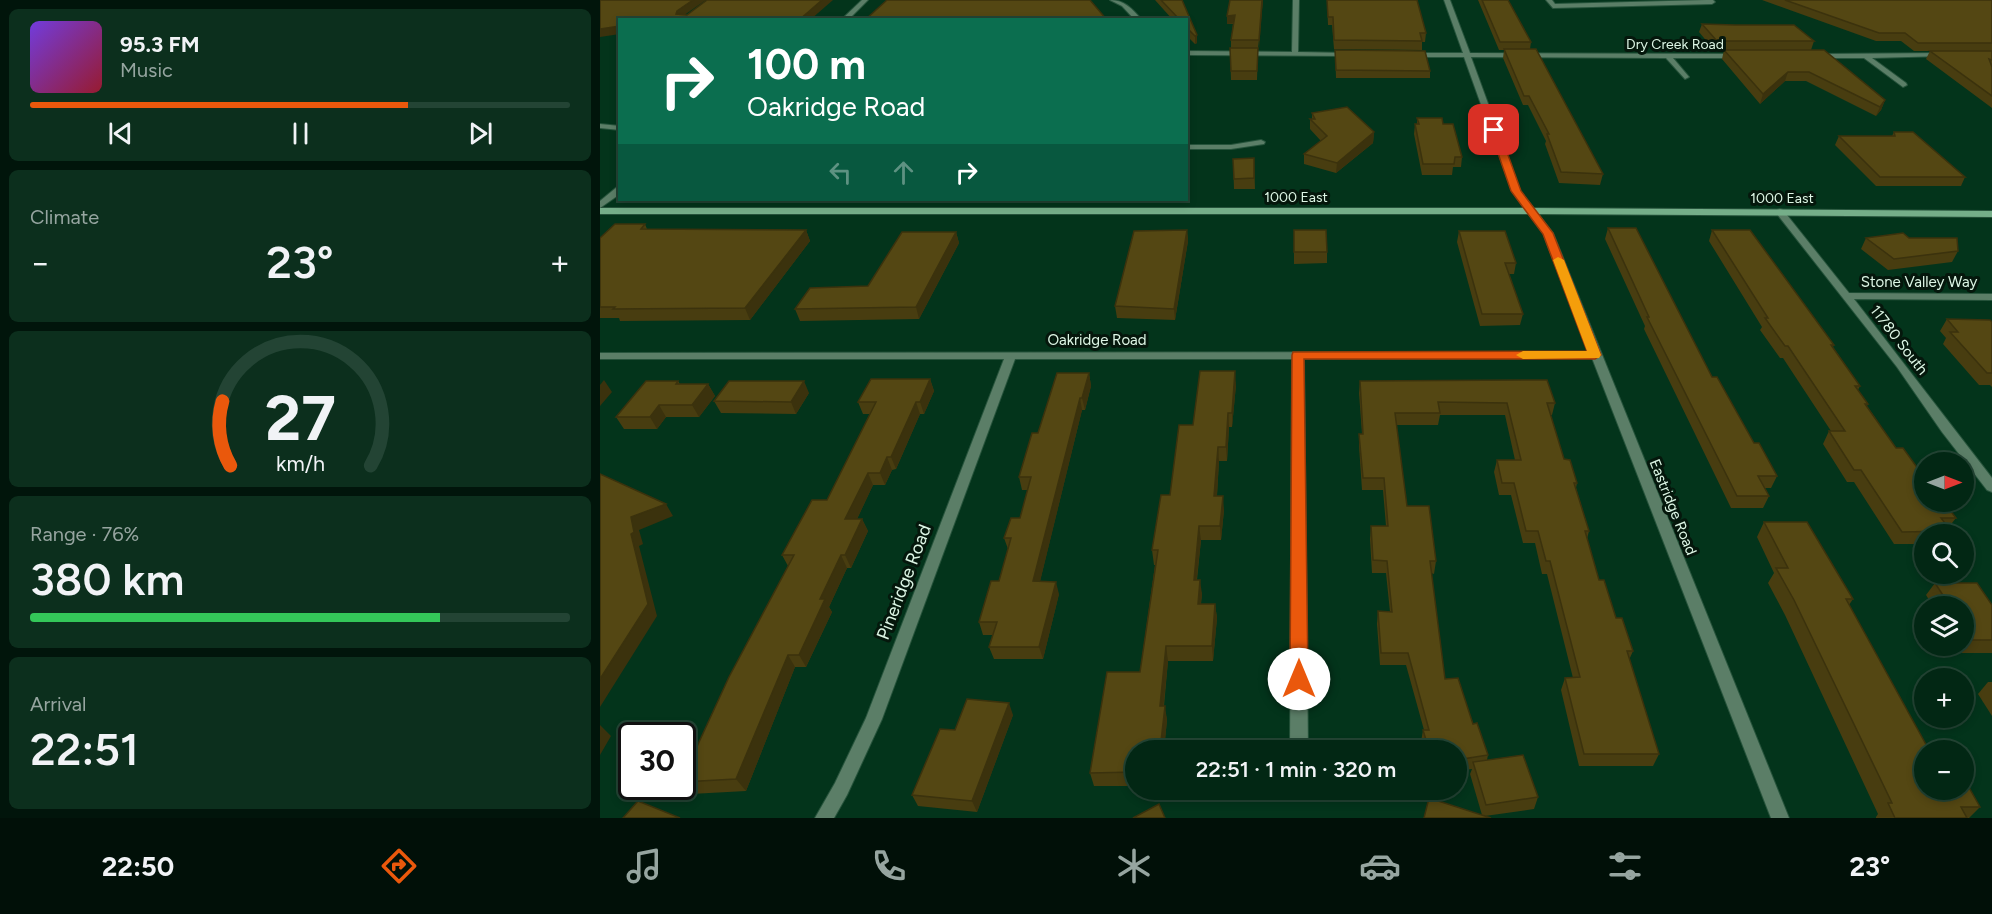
<!DOCTYPE html>
<html lang="en">
<head>
<meta charset="utf-8">
<style>
	:root { --surface:#022714; --page:#0c2f1d; --text:#f1f3f6; --muted:#96a5a0; --line:#234434; --accent:#ea580c }
	body { margin:0; font-family:Figtree,sans-serif; background:var(--page); color:var(--text); height:100vh; display:flex; flex-direction:column; font-size:22px; white-space:nowrap }
	* { box-sizing:border-box; margin:0 }
	p { font-size:20px; color:var(--muted) }
	.icon { flex:none; width:33px; height:33px; fill:none; stroke:currentColor; stroke-width:2; stroke-linecap:round; stroke-linejoin:round }
	.map { position:relative; flex:1; overflow:hidden }
	.side { display:flex; flex-direction:column; gap:9px; padding:9px; background:#01150b; width:600px }
	.side>* { flex:none }
	.top-card { position:absolute; left:18px; top:18px; width:570px; height:183px; border-radius:0px; box-shadow:0 3px 9px #0003,0 0 0 2px var(--line); background:#0b6e4f; color:#fff; overflow:hidden }
	.needle { width:39px; rotate:90deg }
	.controls { position:absolute; left:1314px; top:452px; display:grid; gap:12px }
	.controls a { display:grid; place-items:center; width:60px; height:60px; border-radius:50%; background:var(--surface); box-shadow:0 3px 9px #0003,0 0 0 2px var(--line); font-size:30px }
	.speed { position:absolute; left:18px; top:722px; display:flex; gap:12px; font-size:30px; font-weight:700; text-align:center }
	.speed>* { display:grid; place-content:center; width:78px; height:78px; border-radius:50%; background:var(--surface); box-shadow:0 3px 9px #0003,0 0 0 2px var(--line); line-height:1 }
	.speed .limit { border:3px solid #111; border-radius:9px; background:#fff; color:#111 }
	.pin { position:absolute; display:grid; place-items:center; width:51px; height:51px; color:#fff; margin:-26px; border-radius:12px; box-shadow:0 3px 9px #0006 }
	.me { position:absolute; width:66px; margin:-33px; rotate:0deg; stroke-linejoin:round; filter:drop-shadow(0 0 4px #0008) }
	.turn { display:flex; align-items:center; gap:21px; height:126px; padding:0 30px; font-size:27px }
	.turn .icon { width:78px; height:78px; stroke-width:2.5 }
	.turn b { display:block; font-size:42px; line-height:51px }
	.lanes { display:flex; align-items:center; height:57px; padding:0 30px; background:#0003; justify-content:center; gap:30px; direction:ltr }
	.lanes .off { opacity:.35 }
	.big { font-size:45px; font-weight:600; line-height:1.1 }
	.side .tile { flex:1; display:flex; flex-direction:column; justify-content:center; gap:9px; min-width:0; padding:0 21px; border-radius:9px; background:var(--page) }
	.side .dial { align-items:center; gap:0 }
	.dial svg { height:156px; overflow:visible; fill:none; stroke:var(--line); stroke-width:7; stroke-linecap:round; text-anchor:middle }
	.dial text { fill:var(--text); stroke:none }
	.song { display:flex; align-items:center; gap:18px }
	.cover { width:72px; height:72px; border-radius:9px; background:linear-gradient(135deg,hsl(260 70% 55%),hsl(350 70% 35%)) }
	.played { height:6px; border-radius:3px; background:linear-gradient(90deg,var(--accent) 70%,var(--line) 70%) }
	.keys { display:flex; justify-content:space-around; direction:ltr }
	.heat { display:flex; justify-content:space-between; align-items:center; font-size:33px; direction:ltr }
	.charge { height:9px; border-radius:4px; background:linear-gradient(90deg,#34c759 76%,var(--line) 0) }
	.trip { position:absolute; left:525px; top:740px; width:342px; height:60px; border-radius:30px; background:var(--surface); box-shadow:0 3px 9px #0003,0 0 0 2px var(--line); font-weight:600; line-height:60px; text-align:center }
	.tabs { display:flex; height:96px; justify-content:space-around; align-items:center; background:#011008; color:var(--muted) }
	.tabs .icon { width:42px; height:42px }
	.tabs .active { color:var(--accent) }
	.tabs b { font-size:27px; color:var(--text) }
	main { display:flex; flex:1; min-height:0 }
	.map>svg:first-child { display:block }
	.lines { fill:none; stroke-linecap:round; stroke-linejoin:round }
	.lane-casing { stroke:#26533b; stroke-width:2 }
	.street-casing { stroke:#26533b; stroke-width:2 }
	.secondary-casing { stroke:#26533b; stroke-width:2 }
	.lane { fill:#5b7e67; fill-rule:evenodd }
	.street { fill:#5b7e67; fill-rule:evenodd }
	.secondary { fill:#75ae89; fill-rule:evenodd }
	.wall { fill:#483d10 }
	.shaded-wall { fill:#3b320d }
	.building { fill:#544713; stroke:#3b320d; stroke-width:1.5 }
	.route { fill:#ea580c; stroke:#983908; stroke-width:1.5 }
	.slow { fill:#f59e0b }
	.labels { text-anchor:middle; dominant-baseline:central; stroke-width:6; stroke-linejoin:round; paint-order:stroke }
	.far-street-label { font-size:14px; fill:#ddf6e5; stroke:#05170c }
	.street-label { font-size:15px; fill:#ddf6e5; stroke:#05170c }
	.near-street-label { font-size:18px; fill:#ddf6e5; stroke:#05170c }
</style>
</head>
<body>
<main>
<section class="side">
<div class="tile">
<div class="song"><i class="cover"></i><div><b>95.3 FM</b><p>Music</p></div></div>
<div class="played"></div>
<div class="keys"><svg class="icon" aria-label="previous" viewBox="0 0 24 24"><path d="M18 5L8 12l10 7zM5 5v14"/></svg><svg class="icon" aria-label="pause" viewBox="0 0 24 24"><path d="M8 5v14M16 5v14"/></svg><svg class="icon" aria-label="next" viewBox="0 0 24 24"><path d="M6 5l10 7-10 7zM19 5v14"/></svg></div>
</div>
<div class="tile"><p>Climate</p>
<div class="heat"><a>−</a><b class="big">23°</b><a>+</a></div>
</div>
<div class="tile dial"><svg viewBox="0 0 100 80">
<path d="M14 69A42 42 0 1 1 86 69"/>
<path d="M14 69A42 42 0 0 1 10 36" stroke="#ea580c"/>
<text x="50" y="56" font-size="32" font-weight="700">27</text>
<text x="50" y="72" font-size="11">km/h</text>
</svg></div>
<div class="tile"><p>Range · 76%</p><b class="big">380 km</b><div class="charge"></div></div>
<div class="tile"><p>Arrival</p><b class="big">22:51</b></div>
</section>
<div class="map">
<svg width="1392" height="818" viewBox="0 0 1392 818">
	<rect width="100%" height="100%" fill="#03341b"/>
	<g class="lines">
		<g class="lane-casing">
			<path id="lane" d="M946,0H952L955,4L1106,0H1113L1115,2L1112,4L953,8Z"/>
		</g>
		<g class="street-casing">
			<g id="street">
				<path d="M262,0H268L248,20H241Z"/>
				<path d="M510,0C525,0 532,9 542,20H535L522,6Z"/>
				<path d="M693,0H699L698,52L749,53L751,54V56L586,55V51L692,52Z"/>
				<path d="M844,0H850L870,53L1139,54L1142,56L1139,58H1073L1089,77L1085,79L1066,58L871,57L920,191L953,233L1189,818H1171L992,358L704,359L708,750H690L692,359H415L282,719L247,795L234,818H215L235,783L266,718L404,359H0V353L989,352L943,233L912,191L864,57H811L808,55L811,53H863Z"/>
				<path d="M1343,53L1346,55L1345,56L1272,58L1306,83L1307,85L1303,87L1264,58H1216L1213,56L1216,54Z"/>
				<path d="M0,124L20,126V130L0,128Z"/>
				<path d="M661,140L665,142L664,144L631,149H586V145H631Z"/>
				<path d="M17,187H20V194L0,208V201Z"/>
				<path d="M1180,209L1183,210L1249,293L1392,294V300L1254,299L1392,478V492L1387,490L1342,432L1297,367L1177,214V210Z"/>
			</g>
		</g>
		<g class="secondary-casing">
			<path id="secondary" d="M0,208H931L1392,211V217L931,214H0Z"/>
		</g>
		<use href="#lane" class="lane"/>
		<use href="#street" class="street"/>
		<use href="#secondary" class="secondary"/>
	</g>
	<g class="wall">
		<path d="M555,0H582L597,35V43L595,44L586,35V20H573Z"/>
		<path d="M630,0H663L658,49L657,80H631L630,48H631V40L633,24H627V16Z"/>
		<path d="M727,0H817L826,33L825,42H822V50L734,49L732,25H728Z"/>
		<path d="M878,0H908L931,42L930,49L1003,174L1000,185L959,183L945,144L946,141L928,105H923L903,58L904,50H899Z"/>
		<path d="M1162,0H1392V108L1326,59L1330,51H1373H1314L1301,41H1276Z"/>
		<path d="M1102,24L1214,41L1211,50L1285,100L1281,110L1276,116L1206,81H1185L1160,104L1122,59L1124,50H1114L1099,32Z"/>
		<path d="M735,50L830,71V78H736Z"/>
		<path d="M712,113L774,132L773,143L736,173L704,164V154L721,141L710,129V119H712Z"/>
		<path d="M817,118L843,124L862,157L861,167H853L852,175H822L814,134L815,124H817Z"/>
		<path d="M1294,132L1365,177L1361,186H1276L1235,145L1239,136H1292Z"/>
		<path d="M654,158L655,189H634L633,159Z"/>
		<path d="M45,224L47,229L206,230L210,241L150,320L20,321L19,318H0V238Z"/>
		<path d="M1008,228L1112,377L1154,443L1177,476L1171,488H1165L1169,496L1163,508H1131L1044,329L1045,326L1005,239Z"/>
		<path d="M587,230L588,241L575,320L517,318L515,306Z"/>
		<path d="M694,230L727,252V263L694,264Z"/>
		<path d="M1112,230L1234,345L1233,347L1260,386L1258,390L1268,404L1267,406L1296,448L1356,518L1348,528L1351,531L1349,534H1324V544H1294L1254,482H1247L1223,444L1229,431H1231L1183,358H1180L1160,330L1162,327L1109,241Z"/>
		<path d="M859,231L916,263L914,274H909L923,314L920,325L880,326L857,242Z"/>
		<path d="M356,232L359,243L319,319L200,321L195,309L268,286Z"/>
		<path d="M1266,238H1309L1358,251L1352,262L1288,270L1261,249Z"/>
		<path d="M1347,319L1392,322V387L1390,385H1379L1343,344L1346,338L1340,331Z"/>
		<path d="M489,373L491,386L485,410H482L440,581L459,594L443,659H394L389,647L393,635H383L379,622L399,581L408,549L404,538L420,518L428,490H422L419,477L438,433Z"/>
		<path d="M330,379L334,391L324,414H320L296,469L292,470L285,485H273L257,519H262L268,531L251,568H247L229,607L232,612L206,667H195L146,791L91,794L82,784V779L188,566L182,555L227,500L270,414H263L258,402Z"/>
		<path d="M78,381L80,384H108L115,396L99,417H66L57,429H24L16,417Z"/>
		<path d="M760,381L955,403L952,415H950L964,459L977,483L976,488L989,531L987,539L999,580L1016,618L1033,651L1029,660L1059,754L1053,766H979L961,690L965,678H973L947,574H942L935,543H923L911,495H899L894,472L897,460H915L905,415H840L838,425H796L807,506L836,561L834,574L831,573L845,679L873,724L888,755L887,760L938,797L934,809L885,816L882,815L870,774L872,769L856,771V750H823L821,742L823,730H824L806,665H780L777,624L778,611L790,612L786,573H772L770,539L771,526H786L783,490H762L759,446V434H762L759,393Z"/>
		<path d="M636,385L632,427H629L627,461H619L617,496L624,510L621,540H601L597,580L602,594L601,604H615L617,618L613,661H568L564,706L567,720L564,750H536V786H494L490,773L540,672L555,565H554L552,550L570,495Z"/>
		<path d="M209,393L196,414L121,413L114,401Z"/>
		<path d="M1164,522L1253,599L1249,605L1324,789L1380,807L1369,818H1276V817L1278,814L1185,615L1168,583L1174,573L1157,537Z"/>
		<path d="M1335,583L1392,605V653H1362L1357,645H1364V606H1333L1326,595Z"/>
		<path d="M1388,682H1392V716L1378,694Z"/>
		<path d="M413,715L377,812L318,806L312,795L355,730Z"/>
	</g>
	<g class="shaded-wall">
		<path d="M93,0H106L80,18L76,14L77,11Z"/>
		<path d="M222,0H233L210,20H199Z"/>
		<path d="M662,0H663L659,49V40Z"/>
		<path d="M635,15V23L627,24V16Z"/>
		<path d="M20,26V34L0,37V29Z"/>
		<path d="M597,35V43L595,44V36Z"/>
		<path d="M1188,72L1185,81L1160,104L1163,94Z"/>
		<path d="M1285,100L1281,110L1276,116L1280,107Z"/>
		<path d="M774,132L773,143L736,173L737,163Z"/>
		<path d="M206,230L210,241L150,320L145,308Z"/>
		<path d="M587,230L588,241L575,320L574,309Z"/>
		<path d="M356,232L359,243L319,319L316,307Z"/>
		<path d="M635,371L636,385L632,427V413Z"/>
		<path d="M489,373L491,386L485,410L482,398Z"/>
		<path d="M330,379L334,391L324,414L320,402Z"/>
		<path d="M4,380L12,392L0,406V385Z"/>
		<path d="M204,381L209,393L196,414L191,402Z"/>
		<path d="M108,384L115,396L99,417L92,405Z"/>
		<path d="M480,398L482,410L437,594L433,581Z"/>
		<path d="M316,402L320,414L296,469L291,457Z"/>
		<path d="M59,405L66,417L57,429L50,417Z"/>
		<path d="M628,413L629,427L627,461L626,447Z"/>
		<path d="M618,447L619,461L616,510L614,496Z"/>
		<path d="M287,457L292,470L285,485L280,473Z"/>
		<path d="M268,473L273,485L251,532L245,519Z"/>
		<path d="M623,496L624,510L621,540L620,526Z"/>
		<path d="M66,504L73,516L39,530L43,544L39,546L57,616L0,707V679L31,517Z"/>
		<path d="M262,519L268,531L251,568L245,555Z"/>
		<path d="M599,526L601,540L595,594L594,580Z"/>
		<path d="M241,555L247,568L229,607L232,612L206,667L199,655L220,599Z"/>
		<path d="M600,580L602,594L599,618L598,604Z"/>
		<path d="M456,582L459,594L443,659L439,647Z"/>
		<path d="M615,604L617,618L613,661L612,646Z"/>
		<path d="M566,646L568,661L562,720L560,706Z"/>
		<path d="M188,655L195,667L146,791L136,779Z"/>
		<path d="M409,703L413,715L377,812L372,801Z"/>
		<path d="M565,706L567,720L564,750H560Z"/>
		<path d="M0,725L11,736L0,755Z"/>
	</g>
	<g class="building">
		<path d="M0,0H93L77,11L76,14L87,15L107,0H222L199,20H20V26L0,29Z"/>
		<path d="M287,0H490L507,20H265Z"/>
		<path d="M561,0H582L597,35L595,36L586,27V20H580Z"/>
		<path d="M630,0H662L659,40H631L635,15L627,16Z"/>
		<path d="M727,0H817L826,33H820L822,41L734,40L733,17H728Z"/>
		<path d="M882,0H908L931,42H900Z"/>
		<path d="M1185,0H1392V43H1318L1305,33H1279Z"/>
		<path d="M1102,24L1135,25H1194L1214,41H1117Z"/>
		<path d="M630,48H658L657,71H631Z"/>
		<path d="M904,49H936L1003,174L961,172L947,134H949L929,96H924Z"/>
		<path d="M735,50L825,51L830,71L736,70Z"/>
		<path d="M1124,50H1224L1285,100L1280,107L1209,72H1188L1163,94Z"/>
		<path d="M1330,51H1392V60L1389,59L1392,67V96Z"/>
		<path d="M747,107L774,132L737,163L704,154L727,136L710,119H715L712,113Z"/>
		<path d="M817,118H842L843,124H853L862,157H855L854,164H823L815,124H819Z"/>
		<path d="M1294,132H1313L1365,177H1280L1239,136H1295Z"/>
		<path d="M654,158V178L634,179L633,159Z"/>
		<path d="M15,224H45L41,229L206,230L145,308L13,309L15,307H0V238Z"/>
		<path d="M1008,228H1036L1112,377H1117L1154,443H1159L1177,476H1158L1169,496H1137L1047,317H1049Z"/>
		<path d="M587,230L574,309L515,306L534,231Z"/>
		<path d="M694,230H726L727,252H694Z"/>
		<path d="M1112,230H1150L1234,345H1231L1260,386H1255L1268,404H1265L1296,448H1303L1324,477V501H1343L1356,518H1341L1351,531L1302,532L1261,470H1254L1229,431H1245L1188,346H1185L1165,318H1168Z"/>
		<path d="M859,231H905L916,263H905L923,314H882Z"/>
		<path d="M302,232H356L316,307L195,309L210,288L268,286Z"/>
		<path d="M1303,233L1309,238H1357L1358,251L1294,259L1266,238Z"/>
		<path d="M1347,319L1390,320L1392,322V373H1387L1350,332H1358Z"/>
		<path d="M600,371H635L632,413H628L626,447H618L614,496H623L620,526H599L594,580H600L598,604H615L612,646H566L560,706H565L560,750H536V772L490,773L507,672H540L558,550H552L561,495H570L579,425H593Z"/>
		<path d="M457,373H489L482,398H480L433,581L456,582L439,647H389L397,622H379L391,581H399L411,538H404L411,518H420L431,477H419L432,433H438Z"/>
		<path d="M271,379H330L320,402H316L291,457H287L280,473H268L245,519H262L245,555H241L220,599H225L199,655H188L136,779L82,782V779L129,677L194,555H182L212,500H227L276,402H258Z"/>
		<path d="M947,380L955,403H947L964,459L970,460L977,483H974L989,531H985L999,580H1004L1016,618H1022L1033,651H1027L1059,754H984L965,678L980,677L950,561H946L938,531H926L914,483H902L897,460H921L907,403L838,402L840,413H795L807,506H829L836,561H830L845,679L858,678L873,724L877,723L888,755L856,760V750H829L823,730H829L808,653H781L778,611L792,612L787,561L773,560L771,526H788L784,478H763L759,434H763L760,381Z"/>
		<path d="M46,381H78L76,384H108L92,405H59L50,417H16Z"/>
		<path d="M129,381H204L191,402L114,401Z"/>
		<path d="M0,474L66,504L31,517L34,532L31,534L48,604L0,679Z"/>
		<path d="M1164,522H1207L1253,599H1246L1329,750H1324V789H1364V784H1367L1380,807H1361L1367,818H1295L1288,803H1292L1194,600L1176,568H1188Z"/>
		<path d="M1335,583H1377L1392,605V640H1372L1364,628V606H1350Z"/>
		<path d="M367,699L409,703L372,801L312,795L340,729L355,730Z"/>
		<path d="M923,755L938,797L886,805L873,762Z"/>
		<path d="M829,798L891,818H824Z"/>
		<path d="M38,801L80,818H23Z"/>
		<path d="M559,804L565,818H533Z"/>
	</g>
	<path class="route" d="M891,128L899,130L921,191L953,233L1001,355L995,359H704L708,679L705,684L699,687L692,684L690,679L692,355L693,352L987,351L943,234L911,191L890,130Z"/>
	<path class="slow" d="M958,257L964,260L1001,355L999,358L923,359L916,355L923,351H987L953,260Z"/>
	<g class="labels">
		<g class="far-street-label">
			<text x="1075" y="44">Dry Creek Road</text>
			<text x="696" y="197">1000 East</text>
			<text x="1182" y="198">1000 East</text>
		</g>
		<g class="street-label">
			<text x="1319" y="282">Stone Valley Way</text>
			<text x="497" y="340">Oakridge Road</text>
			<text transform="translate(1299 340) rotate(52)">11780 South</text>
			<text transform="translate(1073 507) rotate(68)">Eastridge Road</text>
		</g>
		<g class="near-street-label">
			<text transform="translate(304 582) rotate(-69)">Pineridge Road</text>
		</g>
	</g>
</svg>
<div class="controls">
<a><svg class="needle" viewBox="-14 -14 28 28"><path d="M0-13l5 13h-10z" fill="#e53935"/><path d="M0 13l5-13h-10z" fill="#96a5a0"/></svg></a>
<a><svg class="icon" aria-label="search" viewBox="0 0 24 24"><circle cx="10" cy="10" r="6"/><path d="M15 15l6 6"/></svg></a>
<a><svg class="icon" aria-label="layers" viewBox="0 0 24 24"><path d="M12 4l9 5-9 5-9-5zM3 14l9 5 9-5"/></svg></a>
<a>+</a>
<a>−</a>
</div>
<div class="speed"><div class="limit">30</div></div>
<div class="pin" style="left:894px;top:130px;background:#d93025"><svg class="icon" aria-label="arrive" viewBox="0 0 24 24"><path d="M6 21V4h12l-3 4 3 4H6"/></svg></div>
<svg class="me" style="left:699px;top:679px" viewBox="-20 -20 40 40"><circle r="19" fill="#fff"/><path d="M0-13L10 11 0 6-10 11z" fill="#ea580c"/></svg>
<div class="trip">22:51 · 1 min · 320 m</div>
<div class="top-card">
<div class="turn"><svg class="icon" aria-label="right" viewBox="0 0 24 24"><path d="M7 20v-9h11M14 6l5 5-5 5"/></svg><div><b>100 m</b>Oakridge Road</div></div>
<div class="lanes"><svg class="icon off" aria-label="left" viewBox="0 0 24 24"><path d="M17 20v-9H6M10 6l-5 5 5 5"/></svg><svg class="icon off" aria-label="ahead" viewBox="0 0 24 24"><path d="M12 20V5M6 11l6-6 6 6"/></svg><svg class="icon" aria-label="right" viewBox="0 0 24 24"><path d="M7 20v-9h11M14 6l5 5-5 5"/></svg></div>
</div>
</div>
</main>
<nav class="tabs">
<b>22:50</b>
<svg class="icon active" aria-label="directions" viewBox="0 0 24 24"><path d="M12 3l9 9-9 9-9-9zM9 14v-3h6M13 9l2 2-2 2"/></svg>
<svg class="icon" aria-label="music" viewBox="0 0 24 24"><path d="M9 18V5l10-2v13"/><circle cx="6" cy="18" r="3"/><circle cx="16" cy="16" r="3"/></svg>
<svg class="icon" aria-label="phone" viewBox="0 0 24 24"><path d="M5 4h4l2 5-3 2q2 4 5 5l2-3 5 2v4C11 20 4 13 5 4z"/></svg>
<svg class="icon" aria-label="climate" viewBox="0 0 24 24"><path d="M12 3v18M4 7l16 10M4 17L20 7"/></svg>
<svg class="icon" aria-label="car" viewBox="0 0 24 24"><path d="M5 17H2v-5l4-1 3-4h7l3 4 3 1v5h-3M9 17h6M6 11h13"/><circle cx="7" cy="17" r="2"/><circle cx="17" cy="17" r="2"/></svg>
<svg class="icon" aria-label="filters" viewBox="0 0 24 24"><path d="M4 7h16M4 17h16"/><circle cx="9" cy="7" r="2"/><circle cx="15" cy="17" r="2"/></svg>
<b>23°</b>
</nav>
</body>
</html>
